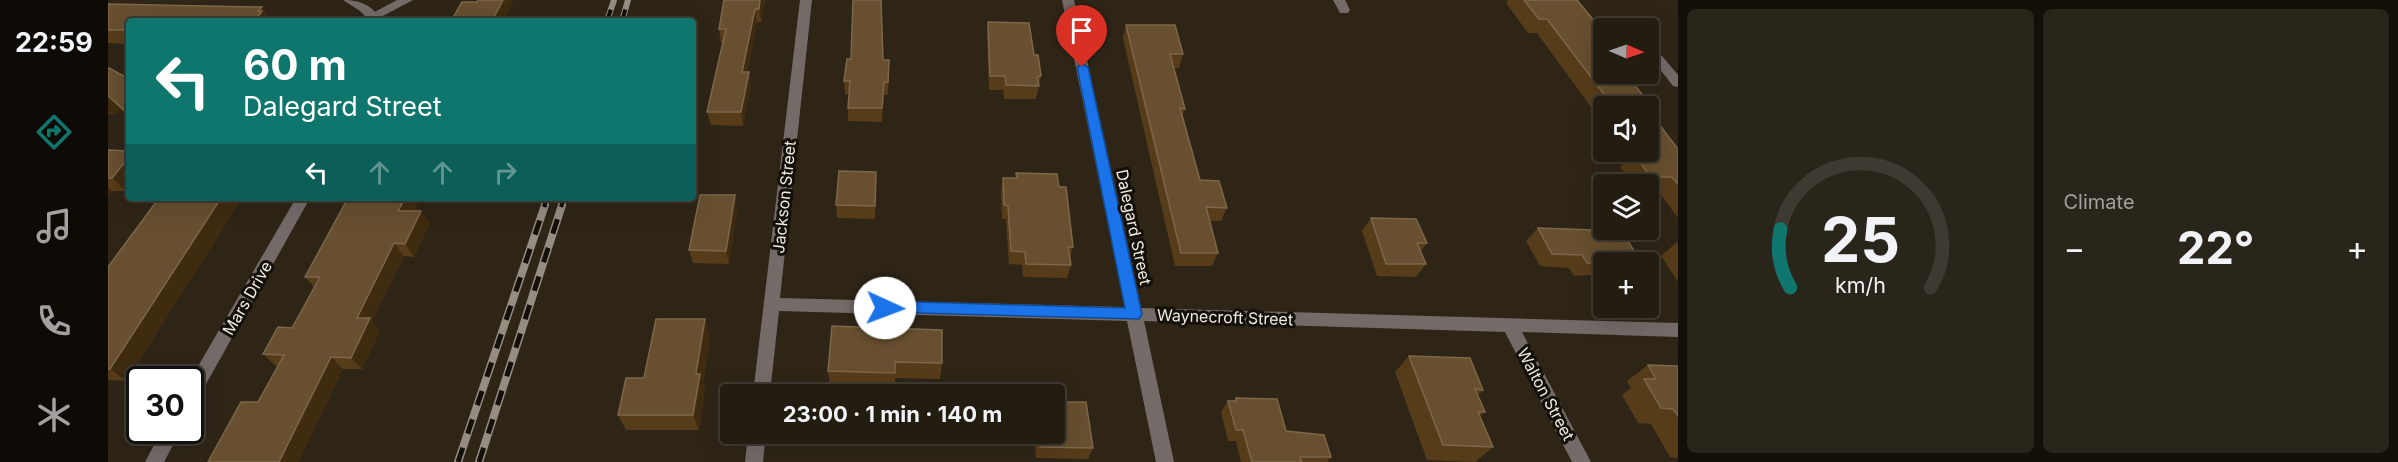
<!DOCTYPE html>
<html lang="en">
<head>
<meta charset="utf-8">
<style>
	:root { --surface:#221c11; --page:#2a251a; --text:#f1f3f6; --muted:#a2a19f; --line:#3f3a31; --accent:#0f766e }
	body { margin:0; font-family:Inter,sans-serif; background:var(--page); color:var(--text); height:100vh; display:flex; flex-direction:column; font-size:22px; white-space:nowrap }
	* { box-sizing:border-box; margin:0 }
	p { font-size:20px; color:var(--muted) }
	.icon { flex:none; width:33px; height:33px; fill:none; stroke:currentColor; stroke-width:2; stroke-linecap:round; stroke-linejoin:round }
	.map { position:relative; flex:1; overflow:hidden }
	.panel { display:flex; flex-direction:column; gap:9px; padding:9px; background:#130f09; width:720px }
	.panel>* { flex:none }
	.hud { position:absolute; left:18px; top:18px; width:570px; height:183px; border-radius:6px; box-shadow:0 6px 24px #0002,0 0 0 2px var(--line); background:#0f766e; color:#fff; overflow:hidden }
	.needle { width:39px; rotate:92deg }
	.buttons { position:absolute; left:1485px; top:18px; display:grid; gap:12px }
	.buttons a { display:grid; place-items:center; width:66px; height:66px; border-radius:6px; background:var(--surface); box-shadow:0 6px 24px #0002,0 0 0 2px var(--line); font-size:30px }
	.speed { position:absolute; left:18px; top:366px; display:flex; gap:12px; font-size:30px; font-weight:700; text-align:center }
	.speed>* { display:grid; place-content:center; width:78px; height:78px; border-radius:50%; background:var(--surface); box-shadow:0 6px 24px #0002,0 0 0 2px var(--line); line-height:1 }
	.speed .limit { border:3px solid #111; border-radius:9px; background:#fff; color:#111 }
	.pin { position:absolute; display:grid; place-items:center; width:51px; height:51px; color:#fff; margin:-62px -26px; border-radius:50% 50% 50% 0; rotate:-45deg; box-shadow:0 0 6px #0007 }
	.pin .icon { rotate:45deg }
	.me { position:absolute; width:66px; margin:-33px; rotate:92deg; stroke-linejoin:round; filter:drop-shadow(0 0 4px #0008) }
	.turn { display:flex; align-items:center; gap:21px; height:126px; padding:0 18px; font-size:27px }
	.turn .icon { width:78px; height:78px; stroke-width:2.5 }
	.turn b { display:block; font-size:42px; line-height:51px }
	.lanes { display:flex; align-items:center; height:57px; padding:0 18px; background:#0003; justify-content:center; gap:30px; direction:ltr }
	.lanes .off { opacity:.35 }
	.big { font-size:45px; font-weight:700; line-height:1.1 }
	.panel .widget { flex:1; display:flex; flex-direction:column; justify-content:center; gap:9px; min-width:0; padding:0 21px; border-radius:9px; background:var(--page) }
	.panel .dial { align-items:center; gap:0 }
	.dial svg { height:156px; overflow:visible; fill:none; stroke:var(--line); stroke-width:7; stroke-linecap:round; text-anchor:middle }
	.dial text { fill:var(--text); stroke:none }
	.heat { display:flex; justify-content:space-between; align-items:center; font-size:33px; direction:ltr }
	.panel .tiles { flex:1; display:grid; gap:9px; grid-template-columns:repeat(2,1fr) }
	.trip { position:absolute; left:612px; top:384px; width:345px; height:60px; border-radius:6px; background:var(--surface); box-shadow:0 6px 24px #0002,0 0 0 2px var(--line); font-weight:700; line-height:60px; text-align:center }
	main { display:flex; flex:1; min-height:0 }
	.tab-bar { display:flex; flex-direction:column; width:108px; justify-content:space-around; align-items:center; background:#0e0b07; color:var(--muted) }
	.tab-bar .icon { width:42px; height:42px }
	.tab-bar .on { color:var(--accent) }
	.tab-bar b { font-size:27px; color:var(--text) }
	.map>svg:first-child { display:block }
	.lines { fill:none; stroke-linecap:round; stroke-linejoin:round }
	.lane { fill:#746b69; fill-rule:evenodd }
	.street { fill:#746b69; fill-rule:evenodd }
	.rail-far1-casing { stroke:#958d82; stroke-width:6 }
	.rail-casing { stroke:#958d82; stroke-width:8 }
	.rail-far1 { stroke:#130f09; stroke-width:4; stroke-dasharray:12; stroke-linecap:butt }
	.rail { stroke:#130f09; stroke-width:5; stroke-dasharray:15; stroke-linecap:butt }
	.wall { fill:#573c1a }
	.shaded-wall { fill:#3f2b10 }
	.building { fill:#674f2f; stroke:#7c674b; stroke-width:1.5 }
	.route { fill:#1a73e8; stroke:#114b97; stroke-width:1.5 }
	.labels { text-anchor:middle; dominant-baseline:central; stroke-width:6; stroke-linejoin:round; paint-order:stroke }
	.street-label { font-size:16px; fill:#f0eae1; stroke:#130f09 }
</style>
</head>
<body>
<main>
<nav class="tab-bar">
<b>22:59</b>
<svg class="icon on" aria-label="directions" viewBox="0 0 24 24"><path d="M12 3l9 9-9 9-9-9zM9 14v-3h6M13 9l2 2-2 2"/></svg>
<svg class="icon" aria-label="music" viewBox="0 0 24 24"><path d="M9 18V5l10-2v13"/><circle cx="6" cy="18" r="3"/><circle cx="16" cy="16" r="3"/></svg>
<svg class="icon" aria-label="phone" viewBox="0 0 24 24"><path d="M5 4h4l2 5-3 2q2 4 5 5l2-3 5 2v4C11 20 4 13 5 4z"/></svg>
<svg class="icon" aria-label="climate" viewBox="0 0 24 24"><path d="M12 3v18M4 7l16 10M4 17L20 7"/></svg>
</nav>
<div class="map">
<svg width="1570" height="462" viewBox="0 0 1570 462">
	<rect width="100%" height="100%" fill="#2e2517"/>
	<g class="lines">
		<path class="lane" d="M289,0H305L269,19H261L259,16Z"/>
		<g class="street">
			<path d="M235,0C254,0 264,6 275,21H262L252,11Z"/>
			<path d="M692,0H704L672,298L1017,307L954,0H966L1033,308L1570,323V337L1414,332L1483,462H1464L1397,332L1036,321L1066,462H1048L1019,321L671,311L662,394H645Z"/>
			<path d="M1225,0H1237L1242,10L1240,13H1232Z"/>
			<path d="M1550,55L1554,56L1570,75V87L1565,86L1544,59Z"/>
			<path d="M188,198H202L88,402L82,405V380Z"/>
			<path d="M54,430H73L56,462H37Z"/>
			<path d="M640,434H658L655,462H637Z"/>
		</g>
		<g class="rail-far1-casing">
			<g id="rail-far1">
				<path d="M499,21L506,0"/>
				<path d="M514,21L520,0"/>
				<path d="M436,207L439,198"/>
				<path d="M453,207L456,198"/>
			</g>
		</g>
		<g class="rail-casing">
			<g id="rail">
				<path d="M350,462L437,205"/>
				<path d="M371,462L454,205"/>
			</g>
		</g>
		<use href="#rail-far1" class="rail-far1"/>
		<use href="#rail" class="rail"/>
	</g>
	<g class="wall">
		<path d="M616,0H657L653,22H649L639,72L643,86L635,126L603,125L599,112L615,43H613L611,29Z"/>
		<path d="M1400,0H1469L1496,74L1545,108L1542,112L1570,149V218L1550,191H1540V184H1524L1512,167L1520,159L1515,152H1540V106H1496V125L1429,33H1420L1398,3Z"/>
		<path d="M0,4L154,7L163,20L21,21V44L0,43Z"/>
		<path d="M880,22L926,55L933,76L928,99H896L895,90H881L879,36Z"/>
		<path d="M1018,25L1075,54L1071,68H1066L1077,109L1074,116L1092,180L1119,208L1113,221H1102L1110,253L1104,266H1067L1015,38Z"/>
		<path d="M775,60H781V73L780,95H776L774,122L740,121V108L741,94H737L736,81Z"/>
		<path d="M0,69L21,79V117L13,110L4,115L0,113Z"/>
		<path d="M0,150L18,191H4L0,196Z"/>
		<path d="M768,172L767,219L729,218L728,205Z"/>
		<path d="M908,173L951,187L965,247L962,259L963,265L959,278L915,277L914,265L901,264L898,219H894L893,191L895,178H908Z"/>
		<path d="M51,198H134L18,381L1,380L0,381V267Z"/>
		<path d="M240,198H312L306,211H313L321,224L306,257L296,256L264,321L272,331L254,369H235L190,462H100L150,402L170,367L168,366L155,354L184,328L206,287L197,277Z"/>
		<path d="M629,209L621,264L585,263L581,250Z"/>
		<path d="M1263,218L1319,243L1313,251L1318,264L1308,277L1269,276L1254,231Z"/>
		<path d="M1430,228L1532,261L1530,262H1496V274L1466,276L1461,268L1432,266L1418,241Z"/>
		<path d="M1569,242H1570V282L1553,256Z"/>
		<path d="M724,326L834,363L832,379L787,378V389L722,387L720,371Z"/>
		<path d="M602,336L595,383L597,390L591,430H518L510,415L536,378Z"/>
		<path d="M1301,356L1375,390L1370,395L1377,412L1372,416L1385,447L1367,462L1319,460L1287,372Z"/>
		<path d="M1540,365L1570,366V458L1562,457L1543,424L1530,423L1514,395L1523,388L1519,381Z"/>
		<path d="M1128,398L1178,431L1223,457L1219,462H1133L1128,441H1120L1113,412L1120,401H1126Z"/>
		<path d="M926,434H946L985,448L980,459L928,458Z"/>
	</g>
	<g class="shaded-wall">
		<path d="M395,0H406L395,21H384Z"/>
		<path d="M652,0H657L653,22L651,9Z"/>
		<path d="M154,7L163,20L162,21H147L150,11Z"/>
		<path d="M647,9L649,22L636,86L634,72Z"/>
		<path d="M641,72L643,86L635,126L633,112Z"/>
		<path d="M776,82V95L774,122V108Z"/>
		<path d="M0,96L13,110L4,115L0,111Z"/>
		<path d="M21,157V188L18,191L4,178Z"/>
		<path d="M768,172L769,185L767,219V206Z"/>
		<path d="M0,187L4,191L0,196Z"/>
		<path d="M627,195L629,209L621,264L618,251Z"/>
		<path d="M113,198H134L18,381L2,369Z"/>
		<path d="M297,198H312L299,224L290,211Z"/>
		<path d="M313,211L321,224L306,257L297,244Z"/>
		<path d="M286,243L296,256L264,321L272,331L254,369L243,358L249,318Z"/>
		<path d="M597,319L602,336L595,383L597,390L591,430L585,415L588,374Z"/>
		<path d="M223,357L235,369L190,462H171Z"/>
	</g>
	<g class="building">
		<path d="M370,0H395L384,21H343L354,2H369Z"/>
		<path d="M616,0H652L651,9H647L634,72H641L633,112H599L618,29H611Z"/>
		<path d="M745,0H773L775,60H781L780,82H776L774,108H740L742,81H736L739,59H743Z"/>
		<path d="M1416,0H1469L1496,33V74H1518L1545,108H1540V106H1505L1439,19H1431Z"/>
		<path d="M0,4L154,7L150,11H154L147,21H21V30H0Z"/>
		<path d="M880,22L921,23L926,55H930L933,76L929,77L931,86L898,85L897,76H882Z"/>
		<path d="M1018,25H1067L1075,54H1062L1077,109L1072,108L1092,180L1111,181L1119,208L1098,207L1110,253H1073Z"/>
		<path d="M1,68L21,79V114L0,96V69Z"/>
		<path d="M1540,110L1570,149V184L1564,177H1542L1526,153H1540L1538,152H1540Z"/>
		<path d="M0,150L21,151V157L4,178H0Z"/>
		<path d="M731,171L768,172L767,206L728,205Z"/>
		<path d="M908,173L949,174L951,187H958L965,247H960L963,265L918,264L917,252L903,251L900,206L896,205L895,178H909Z"/>
		<path d="M592,195H627L618,251L581,250Z"/>
		<path d="M51,198H113L2,369H0V267Z"/>
		<path d="M240,198H297L290,211H313L297,244L286,243L249,318H262L243,358L223,357L171,462H100L133,402H150L176,355L155,354L170,327L184,328L212,277H197Z"/>
		<path d="M1263,218L1308,219L1319,243H1309L1318,264H1278Z"/>
		<path d="M1430,228L1514,231L1532,261L1479,263L1474,255L1444,254Z"/>
		<path d="M548,319H597L588,374H592L585,415H510L518,378H536Z"/>
		<path d="M724,326L834,330V363L787,362V373L720,371Z"/>
		<path d="M1301,356L1362,358L1375,390L1367,389L1377,412H1370L1385,447L1335,445Z"/>
		<path d="M1540,365L1570,366V416L1565,409L1553,408L1536,379H1548Z"/>
		<path d="M1128,398L1169,399L1178,431L1216,435L1223,457H1192L1194,462H1144L1135,430H1128L1120,401H1128Z"/>
		<path d="M946,402H978L985,448L932,447L930,434H946Z"/>
	</g>
	<path class="route" d="M974,64L980,67L1034,314L1031,319L772,312L769,308L777,301L1017,308L969,67Z"/>
	<g class="labels">
		<g class="street-label">
			<text transform="translate(676 197) rotate(-84)">Jackson Street</text>
			<text transform="translate(1026 227) rotate(78)">Dalegard Street</text>
			<text transform="translate(139 298) rotate(-60)">Mars Drive</text>
			<text transform="translate(1117 317) rotate(2)">Waynecroft Street</text>
			<text transform="translate(1438 394) rotate(62)">Walton Street</text>
		</g>
	</g>
</svg>
<div class="buttons">
<a><svg class="needle" viewBox="-14 -14 28 28"><path d="M0-13l5 13h-10z" fill="#e53935"/><path d="M0 13l5-13h-10z" fill="#a2a19f"/></svg></a>
<a><svg class="icon" aria-label="sound" viewBox="0 0 24 24"><path d="M4 9h4l5-4v14l-5-4H4zM17 9q2 3 0 6"/></svg></a>
<a><svg class="icon" aria-label="layers" viewBox="0 0 24 24"><path d="M12 4l9 5-9 5-9-5zM3 14l9 5 9-5"/></svg></a>
<a>+</a>
</div>
<div class="speed"><div class="limit">30</div></div>
<div class="pin" style="left:974px;top:67px;background:#d93025"><svg class="icon" aria-label="arrive" viewBox="0 0 24 24"><path d="M6 21V4h12l-3 4 3 4H6"/></svg></div>
<svg class="me" style="left:777px;top:308px" viewBox="-20 -20 40 40"><circle r="19" fill="#fff"/><path d="M0-13L10 11 0 6-10 11z" fill="#1a73e8"/></svg>
<div class="trip">23:00 · 1 min · 140 m</div>
<div class="hud">
<div class="turn"><svg class="icon" aria-label="left" viewBox="0 0 24 24"><path d="M17 20v-9H6M10 6l-5 5 5 5"/></svg><div><b>60 m</b>Dalegard Street</div></div>
<div class="lanes"><svg class="icon" aria-label="left" viewBox="0 0 24 24"><path d="M17 20v-9H6M10 6l-5 5 5 5"/></svg><svg class="icon off" aria-label="ahead" viewBox="0 0 24 24"><path d="M12 20V5M6 11l6-6 6 6"/></svg><svg class="icon off" aria-label="ahead" viewBox="0 0 24 24"><path d="M12 20V5M6 11l6-6 6 6"/></svg><svg class="icon off" aria-label="right" viewBox="0 0 24 24"><path d="M7 20v-9h11M14 6l5 5-5 5"/></svg></div>
</div>
</div>
<section class="panel">
<div class="tiles">
<div class="widget dial"><svg viewBox="0 0 100 80">
<path d="M14 69A42 42 0 1 1 86 69"/>
<path d="M14 69A42 42 0 0 1 9 39" stroke="#0f766e"/>
<text x="50" y="56" font-size="32" font-weight="700">25</text>
<text x="50" y="72" font-size="11">km/h</text>
</svg></div>
<div class="widget"><p>Climate</p>
<div class="heat"><a>−</a><b class="big">22°</b><a>+</a></div>
</div>
</div>
</section>
</main>
</body>
</html>
